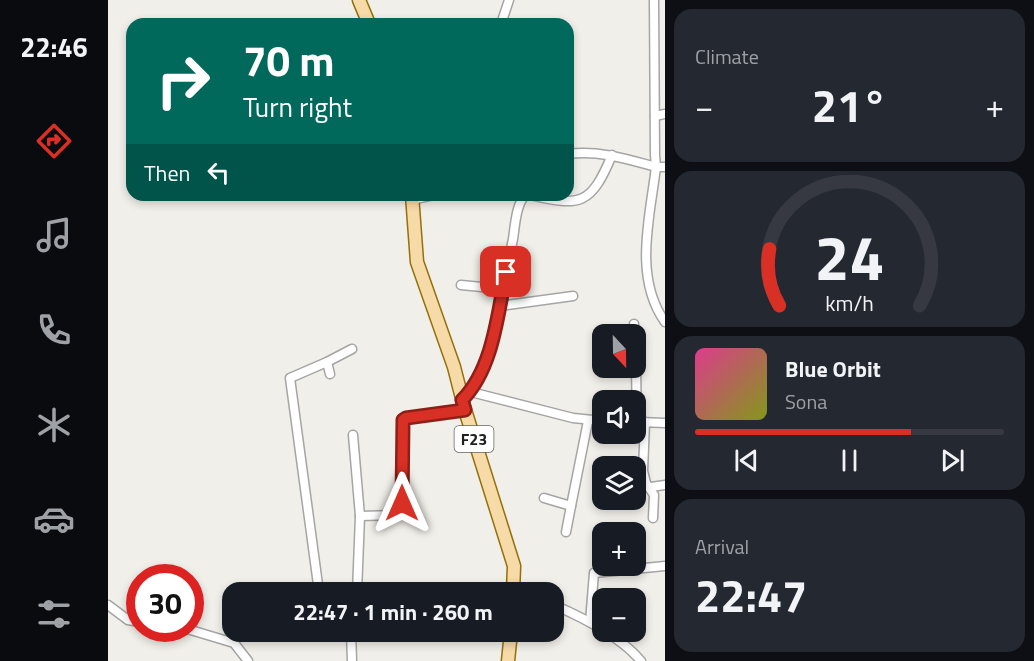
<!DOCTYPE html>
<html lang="en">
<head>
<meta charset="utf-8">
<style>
	:root { --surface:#171b24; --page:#242831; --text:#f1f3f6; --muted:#9ea1a6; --line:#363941; --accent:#d93025 }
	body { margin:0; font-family:"Titillium Web",sans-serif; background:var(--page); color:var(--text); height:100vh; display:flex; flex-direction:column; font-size:22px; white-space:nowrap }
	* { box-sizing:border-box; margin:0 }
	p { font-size:20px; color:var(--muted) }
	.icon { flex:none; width:33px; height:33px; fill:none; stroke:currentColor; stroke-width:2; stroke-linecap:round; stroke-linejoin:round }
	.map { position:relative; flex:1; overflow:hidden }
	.side { display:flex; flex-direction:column; gap:9px; padding:9px; background:#0d0f14; width:369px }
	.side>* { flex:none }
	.top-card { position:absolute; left:18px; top:18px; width:448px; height:183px; border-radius:18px; box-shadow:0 3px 9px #0003; background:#00695c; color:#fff; overflow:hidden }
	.needle { width:39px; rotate:158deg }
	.controls { position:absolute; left:484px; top:324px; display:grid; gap:12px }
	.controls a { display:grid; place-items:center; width:54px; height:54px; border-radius:12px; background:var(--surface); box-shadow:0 3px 9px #0003; font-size:30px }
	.speed { position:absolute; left:18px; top:564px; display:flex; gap:12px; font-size:30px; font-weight:700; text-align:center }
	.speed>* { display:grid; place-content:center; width:78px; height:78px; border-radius:50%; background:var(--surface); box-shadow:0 3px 9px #0003; line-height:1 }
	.speed .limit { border:9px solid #d22; background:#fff; color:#111 }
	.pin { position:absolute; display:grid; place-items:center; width:51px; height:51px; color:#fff; margin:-26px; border-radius:12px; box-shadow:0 3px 9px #0006 }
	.me { position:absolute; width:66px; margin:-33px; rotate:0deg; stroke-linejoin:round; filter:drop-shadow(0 0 4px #0008) }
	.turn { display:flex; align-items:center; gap:21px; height:126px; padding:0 18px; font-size:27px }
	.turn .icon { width:78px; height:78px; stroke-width:2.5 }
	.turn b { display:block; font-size:42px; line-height:51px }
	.then { display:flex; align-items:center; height:57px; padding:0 18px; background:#0003; gap:12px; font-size:22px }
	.big { font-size:45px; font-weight:700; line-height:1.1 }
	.side .widget { flex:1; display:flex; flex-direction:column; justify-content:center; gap:9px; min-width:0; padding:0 21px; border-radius:18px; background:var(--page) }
	.side .dial { align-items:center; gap:0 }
	.dial svg { height:156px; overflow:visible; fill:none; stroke:var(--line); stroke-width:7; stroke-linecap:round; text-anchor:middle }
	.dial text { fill:var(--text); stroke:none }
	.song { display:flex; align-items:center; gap:18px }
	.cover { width:72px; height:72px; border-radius:9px; background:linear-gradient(135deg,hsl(330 70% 55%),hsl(70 70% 35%)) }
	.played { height:6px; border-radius:3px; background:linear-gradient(90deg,var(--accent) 70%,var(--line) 70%) }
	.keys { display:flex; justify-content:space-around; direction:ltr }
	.heat { display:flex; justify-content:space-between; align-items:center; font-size:33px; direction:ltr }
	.trip { position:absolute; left:114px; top:582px; width:342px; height:60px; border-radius:18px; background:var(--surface); box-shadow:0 3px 9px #0003; font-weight:700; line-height:60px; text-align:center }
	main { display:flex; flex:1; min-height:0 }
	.menu { display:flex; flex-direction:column; width:108px; justify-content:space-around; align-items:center; background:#090b0e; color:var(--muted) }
	.menu .icon { width:42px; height:42px }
	.menu .selected { color:var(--accent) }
	.menu b { font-size:27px; color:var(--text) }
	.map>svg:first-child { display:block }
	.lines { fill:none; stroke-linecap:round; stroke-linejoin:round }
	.minor-casing { stroke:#a5a5a5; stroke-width:11 }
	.primary-casing { stroke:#94700a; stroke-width:15 }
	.minor { stroke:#fff; stroke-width:8 }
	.primary { stroke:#f6daa8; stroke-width:12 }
	.route-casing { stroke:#8d1f18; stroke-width:15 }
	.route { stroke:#d93025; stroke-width:10 }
	.labels { text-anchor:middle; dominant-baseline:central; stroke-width:5; stroke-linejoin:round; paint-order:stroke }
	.shield { fill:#fff; stroke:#646464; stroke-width:1.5 }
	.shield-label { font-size:16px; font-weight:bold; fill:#212121 }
</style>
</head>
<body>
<main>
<nav class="menu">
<b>22:46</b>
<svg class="icon selected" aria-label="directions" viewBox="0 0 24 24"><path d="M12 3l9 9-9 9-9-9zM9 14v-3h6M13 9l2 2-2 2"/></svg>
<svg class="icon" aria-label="music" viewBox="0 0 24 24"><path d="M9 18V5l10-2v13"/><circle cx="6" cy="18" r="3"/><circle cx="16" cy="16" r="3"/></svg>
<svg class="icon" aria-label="phone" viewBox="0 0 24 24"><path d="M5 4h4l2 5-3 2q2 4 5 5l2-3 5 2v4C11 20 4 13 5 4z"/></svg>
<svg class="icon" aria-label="climate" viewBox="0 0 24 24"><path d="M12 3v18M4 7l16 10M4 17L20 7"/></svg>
<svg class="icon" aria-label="car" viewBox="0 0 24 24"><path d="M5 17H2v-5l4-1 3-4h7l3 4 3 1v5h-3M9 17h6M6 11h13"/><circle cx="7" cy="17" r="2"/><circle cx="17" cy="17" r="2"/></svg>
<svg class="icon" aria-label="filters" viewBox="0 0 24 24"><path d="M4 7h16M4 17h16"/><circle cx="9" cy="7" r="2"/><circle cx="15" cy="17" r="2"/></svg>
</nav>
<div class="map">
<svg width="557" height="661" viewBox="0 0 557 661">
	<rect width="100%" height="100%" fill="#f1efe9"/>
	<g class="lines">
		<g class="minor-casing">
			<g id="minor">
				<path d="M546,0L547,155L548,167H557"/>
				<path d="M393,24L401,0"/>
				<path d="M547,116L557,114"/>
				<path d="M460,154C491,150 519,159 548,167C542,217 525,277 557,322"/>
				<path d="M422,195C473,207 483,205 504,155"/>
				<path d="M304,200L326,195"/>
				<path d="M353,285L395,289"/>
				<path d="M392,306L465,296"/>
				<path d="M526,324V334"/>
				<path d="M528,368L529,422"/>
				<path d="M222,374L219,362L244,349"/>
				<path d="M363,392L465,418L495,421"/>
				<path d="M354,400C389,365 395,286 405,239C407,226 408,205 417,195"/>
				<path d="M531,422L557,423"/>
				<path d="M537,422L535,471L538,483L546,495L545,518"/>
				<path d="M245,435L252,516L249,592"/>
				<path d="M543,487L557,485"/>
				<path d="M436,498L463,506L480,421"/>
				<path d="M252,516L289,515L294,510L295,420L298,418L357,410"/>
				<path d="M458,532L463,506"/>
				<path d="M406,588L416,592"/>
				<path d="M211,592L182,378L219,362"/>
				<path d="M0,605L20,620L32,622"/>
				<path d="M446,605C476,618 512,636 533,661"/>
				<path d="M482,622L486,573L557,566"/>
				<path d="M76,628L126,643L140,661"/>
				<path d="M243,632L244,661"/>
			</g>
		</g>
		<g class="primary-casing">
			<g id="primary">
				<path d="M251,0L261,24"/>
				<path d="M304,195L309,262L346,367L357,410L406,566L405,592"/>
				<path d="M400,661L403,632"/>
			</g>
		</g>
		<use href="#minor" class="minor"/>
		<use href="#primary" class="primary"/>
	</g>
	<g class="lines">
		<g class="route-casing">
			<path id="route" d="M294,503L295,420L298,418L357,410L354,400C385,369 390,313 398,272"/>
		</g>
		<use href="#route" class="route"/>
	</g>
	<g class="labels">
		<rect class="shield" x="346.5" y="426" width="39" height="26" rx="4.5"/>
		<g class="shield-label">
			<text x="366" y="439">F23</text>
		</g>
	</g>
</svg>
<div class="controls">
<a><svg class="needle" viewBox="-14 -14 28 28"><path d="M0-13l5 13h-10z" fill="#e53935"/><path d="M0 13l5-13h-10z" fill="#9ea1a6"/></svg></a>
<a><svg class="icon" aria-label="sound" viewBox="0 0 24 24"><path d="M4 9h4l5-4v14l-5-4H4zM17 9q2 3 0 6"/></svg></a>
<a><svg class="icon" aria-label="layers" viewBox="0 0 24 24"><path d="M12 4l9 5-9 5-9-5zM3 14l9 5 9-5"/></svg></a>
<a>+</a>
<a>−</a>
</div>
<div class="speed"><div class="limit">30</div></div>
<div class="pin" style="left:398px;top:272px;background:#d93025"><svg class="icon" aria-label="arrive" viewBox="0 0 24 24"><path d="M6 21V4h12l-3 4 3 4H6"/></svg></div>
<svg class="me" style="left:294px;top:503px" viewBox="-20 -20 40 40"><path d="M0-17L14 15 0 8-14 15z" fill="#d93025" stroke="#fff" stroke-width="4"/></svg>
<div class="trip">22:47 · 1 min · 260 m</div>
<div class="top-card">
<div class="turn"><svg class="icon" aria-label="right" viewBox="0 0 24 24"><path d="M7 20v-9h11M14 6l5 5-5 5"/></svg><div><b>70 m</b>Turn right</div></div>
<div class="then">Then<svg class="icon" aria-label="left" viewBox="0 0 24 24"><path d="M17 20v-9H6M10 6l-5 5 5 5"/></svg></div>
</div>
</div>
<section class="side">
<div class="widget"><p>Climate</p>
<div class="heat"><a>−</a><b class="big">21°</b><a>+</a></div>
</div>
<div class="widget dial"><svg viewBox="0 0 100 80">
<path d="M14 69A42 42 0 1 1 86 69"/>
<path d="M14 69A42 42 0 0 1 9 40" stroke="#d93025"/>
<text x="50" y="56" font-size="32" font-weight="700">24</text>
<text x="50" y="72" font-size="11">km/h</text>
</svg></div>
<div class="widget">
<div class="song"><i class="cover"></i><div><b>Blue Orbit</b><p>Sona</p></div></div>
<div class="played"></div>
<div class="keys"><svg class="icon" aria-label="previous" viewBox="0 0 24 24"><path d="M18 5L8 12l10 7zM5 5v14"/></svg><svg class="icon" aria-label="pause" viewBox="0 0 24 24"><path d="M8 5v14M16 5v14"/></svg><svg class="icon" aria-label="next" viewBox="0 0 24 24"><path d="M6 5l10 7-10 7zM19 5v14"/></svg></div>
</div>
<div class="widget"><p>Arrival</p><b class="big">22:47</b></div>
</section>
</main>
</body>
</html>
